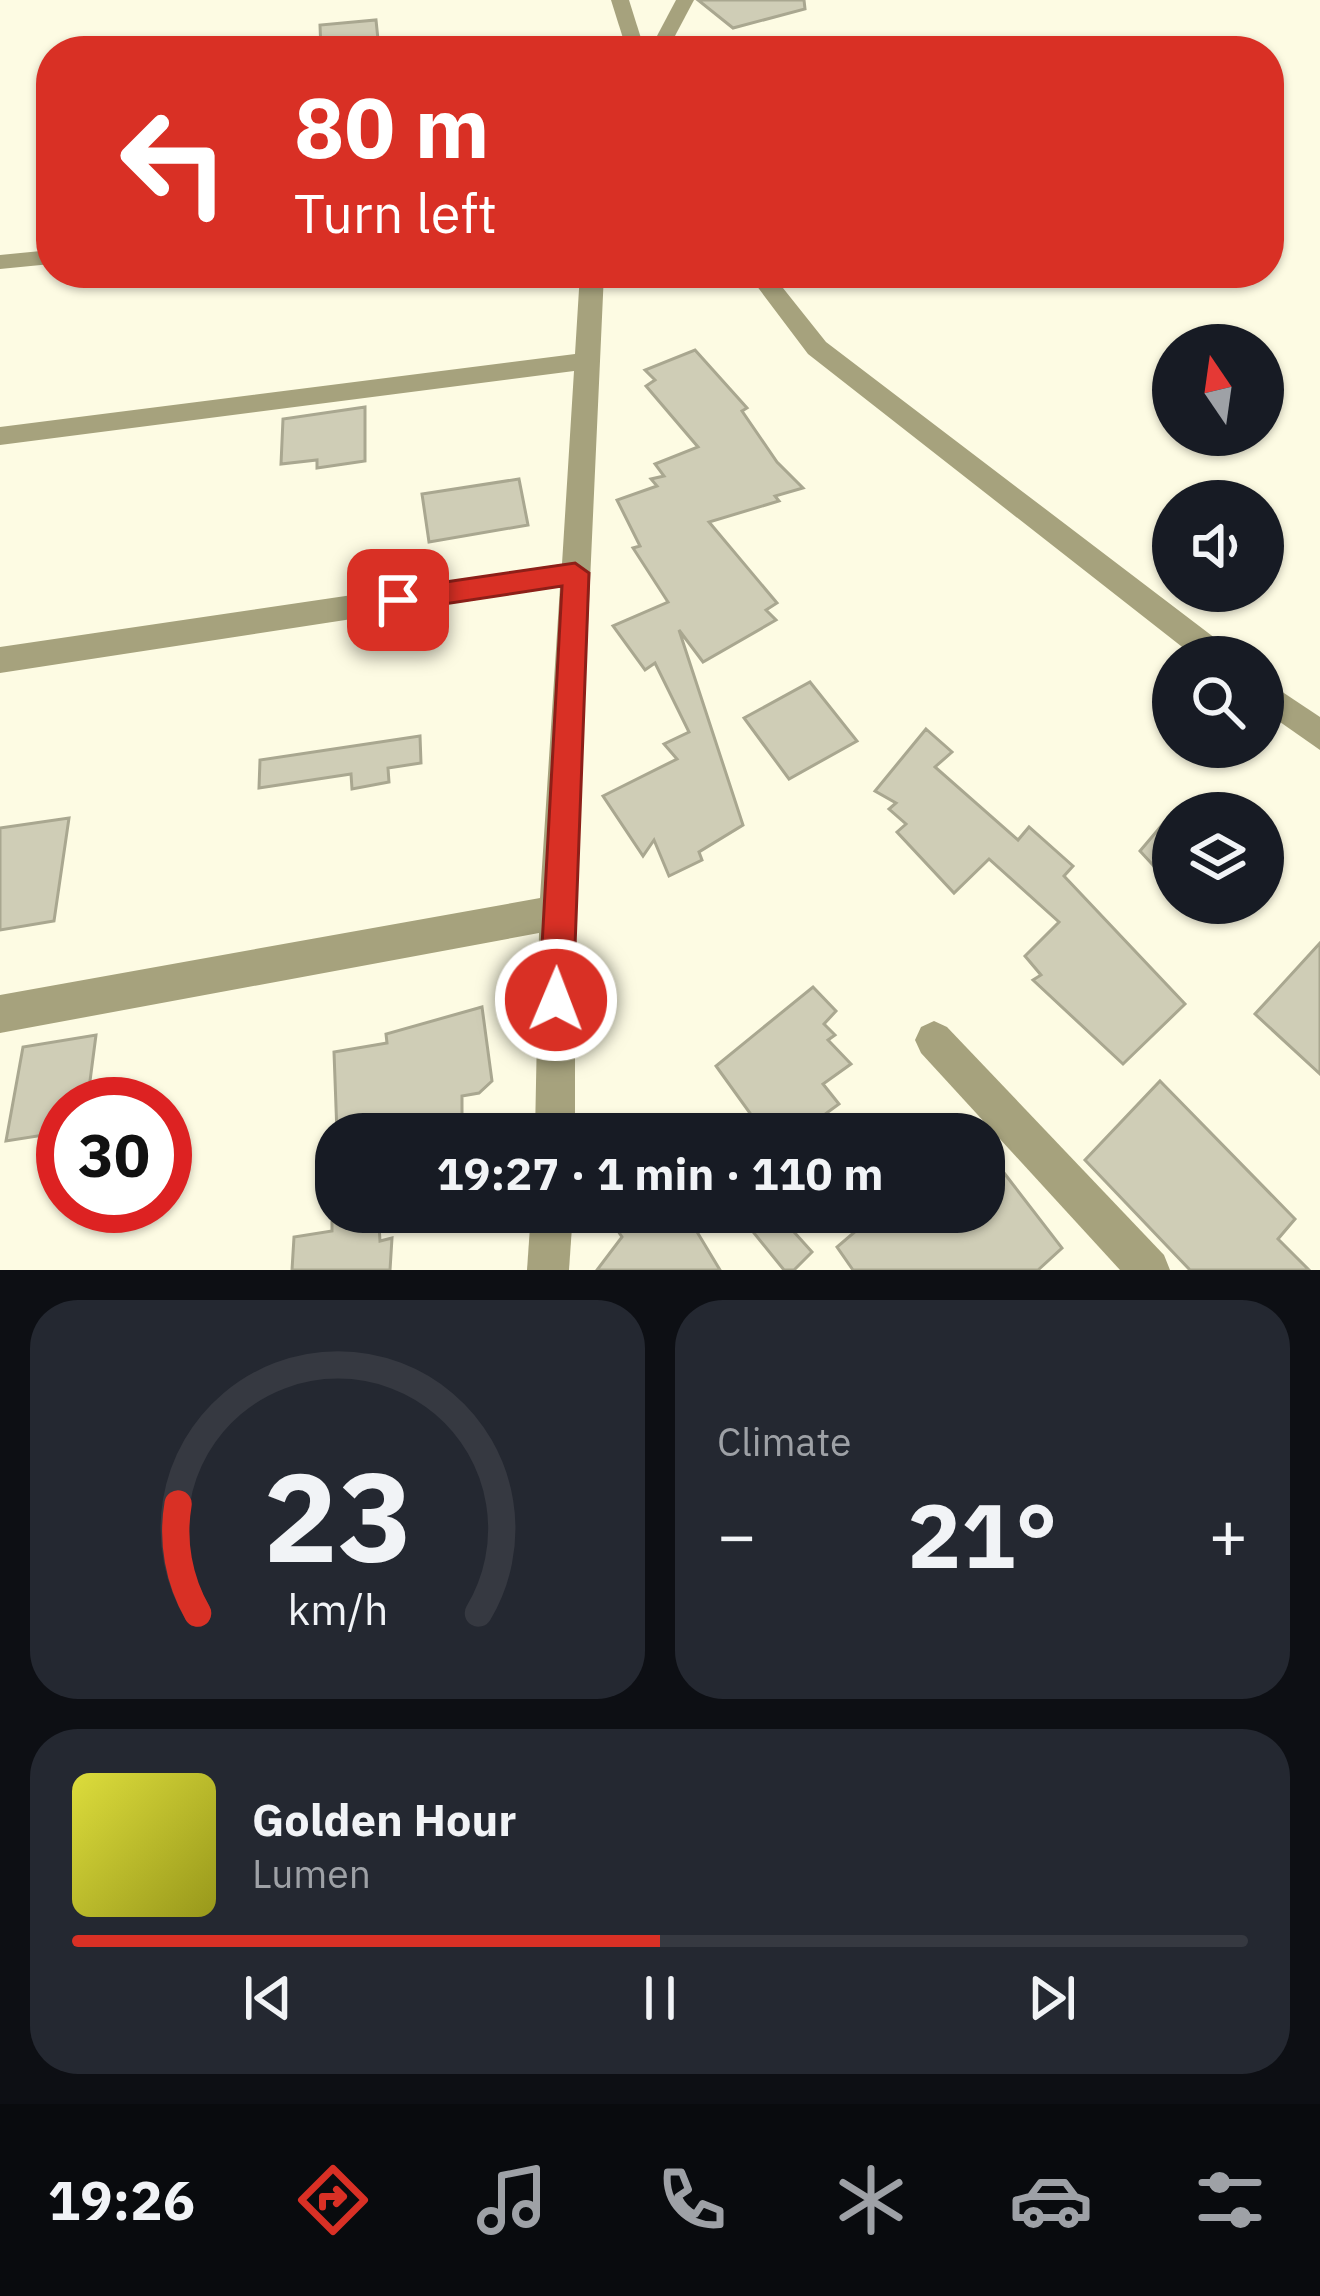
<!DOCTYPE html>
<html lang="en">
<head>
<meta charset="utf-8">
<style>
	:root { --surface:#171b24; --page:#242831; --text:#f1f3f6; --muted:#9ea1a6; --line:#363941; --accent:#d93025 }
	body { margin:0; font-family:"IBM Plex Sans",sans-serif; background:var(--page); color:var(--text); height:100vh; display:flex; flex-direction:column; font-size:45px; white-space:nowrap }
	* { box-sizing:border-box; margin:0 }
	p { font-size:39px; color:var(--muted) }
	.icon { flex:none; width:66px; height:66px; fill:none; stroke:currentColor; stroke-width:2; stroke-linecap:round; stroke-linejoin:round }
	.map { position:relative; height:1270px; overflow:hidden }
	.details { display:flex; flex-direction:column; gap:30px; padding:30px; background:#0d0f14; flex:1 }
	.details>* { flex:none }
	.top-card { position:absolute; left:36px; top:36px; width:1248px; height:252px; border-radius:48px; box-shadow:0 3px 9px #0004; background:#d93025; color:#fff; overflow:hidden }
	.needle { width:78px; rotate:347deg }
	.controls { position:absolute; left:1152px; top:324px; display:grid; gap:24px }
	.controls a { display:grid; place-items:center; width:132px; height:132px; border-radius:50%; background:var(--surface); box-shadow:0 3px 9px #0004; font-size:60px }
	.speed { position:absolute; left:36px; top:1077px; display:flex; gap:24px; font-size:60px; font-weight:700; text-align:center }
	.speed>* { display:grid; place-content:center; width:156px; height:156px; border-radius:50%; background:var(--surface); box-shadow:0 3px 9px #0004; line-height:1 }
	.speed .limit { border:18px solid #d22; background:#fff; color:#111 }
	.pin { position:absolute; display:grid; place-items:center; width:102px; height:102px; color:#fff; margin:-51px; border-radius:24px; box-shadow:0 6px 18px #0006 }
	.me { position:absolute; width:132px; margin:-66px; rotate:1deg; stroke-linejoin:round; filter:drop-shadow(0 0 9px #0008) }
	.turn { display:flex; align-items:center; gap:42px; height:252px; padding:0 60px; font-size:54px }
	.turn .icon { width:156px; height:156px; stroke-width:2.5 }
	.turn b { display:block; font-size:84px; line-height:102px }
	.big { font-size:90px; font-weight:800; line-height:1.1 }
	.details .card { flex:1; display:flex; flex-direction:column; justify-content:center; gap:18px; min-width:0; padding:0 42px; border-radius:48px; background:var(--page) }
	.details .dial { align-items:center; gap:0 }
	.dial svg { height:312px; overflow:visible; fill:none; stroke:var(--line); stroke-width:7; stroke-linecap:round; text-anchor:middle }
	.dial text { fill:var(--text); stroke:none }
	.song { display:flex; align-items:center; gap:36px }
	.cover { width:144px; height:144px; border-radius:18px; background:linear-gradient(135deg,hsl(60 70% 55%),hsl(60 70% 35%)) }
	.played { height:12px; border-radius:6px; background:linear-gradient(90deg,var(--accent) 50%,var(--line) 50%) }
	.keys { display:flex; justify-content:space-around; direction:ltr }
	.heat { display:flex; justify-content:space-between; align-items:center; font-size:66px; direction:ltr }
	.details .tiles { flex:1; display:grid; gap:30px; grid-template-columns:1fr 1fr }
	.card:last-child { grid-column:span 2 }
	.trip { position:absolute; left:315px; top:1113px; width:690px; height:120px; border-radius:48px; background:var(--surface); box-shadow:0 3px 9px #0004; font-weight:800; line-height:120px; text-align:center }
	.dock { display:flex; height:192px; justify-content:space-around; align-items:center; background:#090b0e; color:var(--muted) }
	.dock .icon { width:84px; height:84px }
	.dock .selected { color:var(--accent) }
	.dock b { font-size:54px; color:var(--text) }
	.map>svg:first-child { display:block }
	.building { fill:#cfcdb6; stroke:#a9a790; stroke-width:3 }
	.lines { fill:none; stroke-linecap:round; stroke-linejoin:round }
	.minor { fill:#a6a27d; fill-rule:evenodd }
	.tertiary { fill:#a6a27d; fill-rule:evenodd }
	.route { fill:#d93025; stroke:#8d1f18; stroke-width:3 }
</style>
</head>
<body>
<div class="map">
<svg width="1320" height="1270" viewBox="0 0 1320 1270">
	<rect width="100%" height="100%" fill="#fdfbe3"/>
	<g class="building">
		<path d="M698,0H804L805,9L733,28Z"/>
		<path d="M376,20L379,49L321,51L320,25Z"/>
		<path d="M695,350L747,408L742,411L777,462L803,488L775,496L779,501L709,522L777,603L766,610L776,620L703,662L679,630L743,825L699,852L702,860L669,876L654,840L643,856L603,796L677,759L664,744L689,732L655,663L645,670L613,626L668,602L633,548L640,546L617,500L657,486L651,479L664,476L655,464L698,447L646,386L655,380L645,370Z"/>
		<path d="M365,407V461L317,468V460L281,464L283,419Z"/>
		<path d="M519,479L528,525L429,542L422,494Z"/>
		<path d="M810,682L857,741L789,779L744,718Z"/>
		<path d="M926,729L952,752L935,767L1018,840L1029,827L1073,866L1064,876L1185,1004L1123,1064L1033,980L1041,975L1025,956L1059,922L989,859L954,893L897,832L906,824L889,809L896,803L875,791Z"/>
		<path d="M420,736L421,763L388,768L389,782L352,789L351,774L259,788L260,760Z"/>
		<path d="M1173,812V887L1140,851Z"/>
		<path d="M69,818L54,921L0,930V828Z"/>
		<path d="M1320,943V1074L1255,1014Z"/>
		<path d="M813,987L836,1011L824,1024L835,1035L828,1040L851,1064L823,1084L839,1104L798,1134H765L716,1066Z"/>
		<path d="M482,1007L492,1081L479,1093L462,1096V1115L415,1120L410,1134H337L334,1052L387,1043L386,1034Z"/>
		<path d="M96,1035L87,1104H63V1132L6,1141L23,1047Z"/>
		<path d="M1160,1081L1295,1219L1278,1239L1309,1270H1190L1085,1160Z"/>
		<path d="M984,1147L1062,1248L1038,1270H853L837,1247L878,1212H984Z"/>
		<path d="M605,1212H685L720,1270H597L622,1237Z"/>
		<path d="M737,1212H776L812,1252L794,1270H784Z"/>
		<path d="M357,1218L360,1227L379,1225L380,1241L392,1238L390,1270H292L294,1237L332,1231V1222Z"/>
	</g>
	<g class="lines">
		<g class="minor">
			<path d="M676,0H694L667,51H649Z"/>
			<path d="M51,250V264L0,269V255Z"/>
			<path d="M580,273H604L575,912V1134H535L539,933L0,1033V995L540,898L560,587L0,673V647L562,564L574,371L0,445V427L575,354Z"/>
			<path d="M934,1021L947,1027L1164,1255L1170,1270H1120L921,1053L915,1040L921,1027Z"/>
			<path d="M531,1212H573L569,1270H527Z"/>
		</g>
		<g class="tertiary">
			<path d="M611,0H629L645,51H627Z"/>
			<path d="M747,273H771L826,342L1228,648L1232,657H1195L808,354Z"/>
			<path d="M1263,679L1320,717V750L1263,710Z"/>
		</g>
	</g>
	<path class="route" d="M575,563L589,573L573,1000L568,1012L556,1017L544,1012L539,1000L562,586L398,611L385,600L398,589Z"/>
</svg>
<div class="controls">
<a><svg class="needle" viewBox="-14 -14 28 28"><path d="M0-13l5 13h-10z" fill="#e53935"/><path d="M0 13l5-13h-10z" fill="#9ea1a6"/></svg></a>
<a><svg class="icon" aria-label="sound" viewBox="0 0 24 24"><path d="M4 9h4l5-4v14l-5-4H4zM17 9q2 3 0 6"/></svg></a>
<a><svg class="icon" aria-label="search" viewBox="0 0 24 24"><circle cx="10" cy="10" r="6"/><path d="M15 15l6 6"/></svg></a>
<a><svg class="icon" aria-label="layers" viewBox="0 0 24 24"><path d="M12 4l9 5-9 5-9-5zM3 14l9 5 9-5"/></svg></a>
</div>
<div class="speed"><div class="limit">30</div></div>
<div class="pin" style="left:398px;top:600px;background:#d93025"><svg class="icon" aria-label="arrive" viewBox="0 0 24 24"><path d="M6 21V4h12l-3 4 3 4H6"/></svg></div>
<svg class="me" style="left:556px;top:1000px" viewBox="-20 -20 40 40"><circle r="17" fill="#d93025" stroke="#fff" stroke-width="3"/><path d="M0-11L8 9 0 5-8 9z" fill="#fff"/></svg>
<div class="trip">19:27 · 1 min · 110 m</div>
<div class="top-card">
<div class="turn"><svg class="icon" aria-label="left" viewBox="0 0 24 24"><path d="M17 20v-9H6M10 6l-5 5 5 5"/></svg><div><b>80 m</b>Turn left</div></div>
</div>
</div>
<section class="details">
<div class="tiles">
<div class="card dial"><svg viewBox="0 0 100 80">
<path d="M14 69A42 42 0 1 1 86 69"/>
<path d="M14 69A42 42 0 0 1 9 41" stroke="#d93025"/>
<text x="50" y="56" font-size="32" font-weight="700">23</text>
<text x="50" y="72" font-size="11">km/h</text>
</svg></div>
<div class="card"><p>Climate</p>
<div class="heat"><a>−</a><b class="big">21°</b><a>+</a></div>
</div>
<div class="card">
<div class="song"><i class="cover"></i><div><b>Golden Hour</b><p>Lumen</p></div></div>
<div class="played"></div>
<div class="keys"><svg class="icon" aria-label="previous" viewBox="0 0 24 24"><path d="M18 5L8 12l10 7zM5 5v14"/></svg><svg class="icon" aria-label="pause" viewBox="0 0 24 24"><path d="M8 5v14M16 5v14"/></svg><svg class="icon" aria-label="next" viewBox="0 0 24 24"><path d="M6 5l10 7-10 7zM19 5v14"/></svg></div>
</div>
</div>
</section>
<nav class="dock">
<b>19:26</b>
<svg class="icon selected" aria-label="directions" viewBox="0 0 24 24"><path d="M12 3l9 9-9 9-9-9zM9 14v-3h6M13 9l2 2-2 2"/></svg>
<svg class="icon" aria-label="music" viewBox="0 0 24 24"><path d="M9 18V5l10-2v13"/><circle cx="6" cy="18" r="3"/><circle cx="16" cy="16" r="3"/></svg>
<svg class="icon" aria-label="phone" viewBox="0 0 24 24"><path d="M5 4h4l2 5-3 2q2 4 5 5l2-3 5 2v4C11 20 4 13 5 4z"/></svg>
<svg class="icon" aria-label="climate" viewBox="0 0 24 24"><path d="M12 3v18M4 7l16 10M4 17L20 7"/></svg>
<svg class="icon" aria-label="car" viewBox="0 0 24 24"><path d="M5 17H2v-5l4-1 3-4h7l3 4 3 1v5h-3M9 17h6M6 11h13"/><circle cx="7" cy="17" r="2"/><circle cx="17" cy="17" r="2"/></svg>
<svg class="icon" aria-label="filters" viewBox="0 0 24 24"><path d="M4 7h16M4 17h16"/><circle cx="9" cy="7" r="2"/><circle cx="15" cy="17" r="2"/></svg>
</nav>
</body>
</html>
